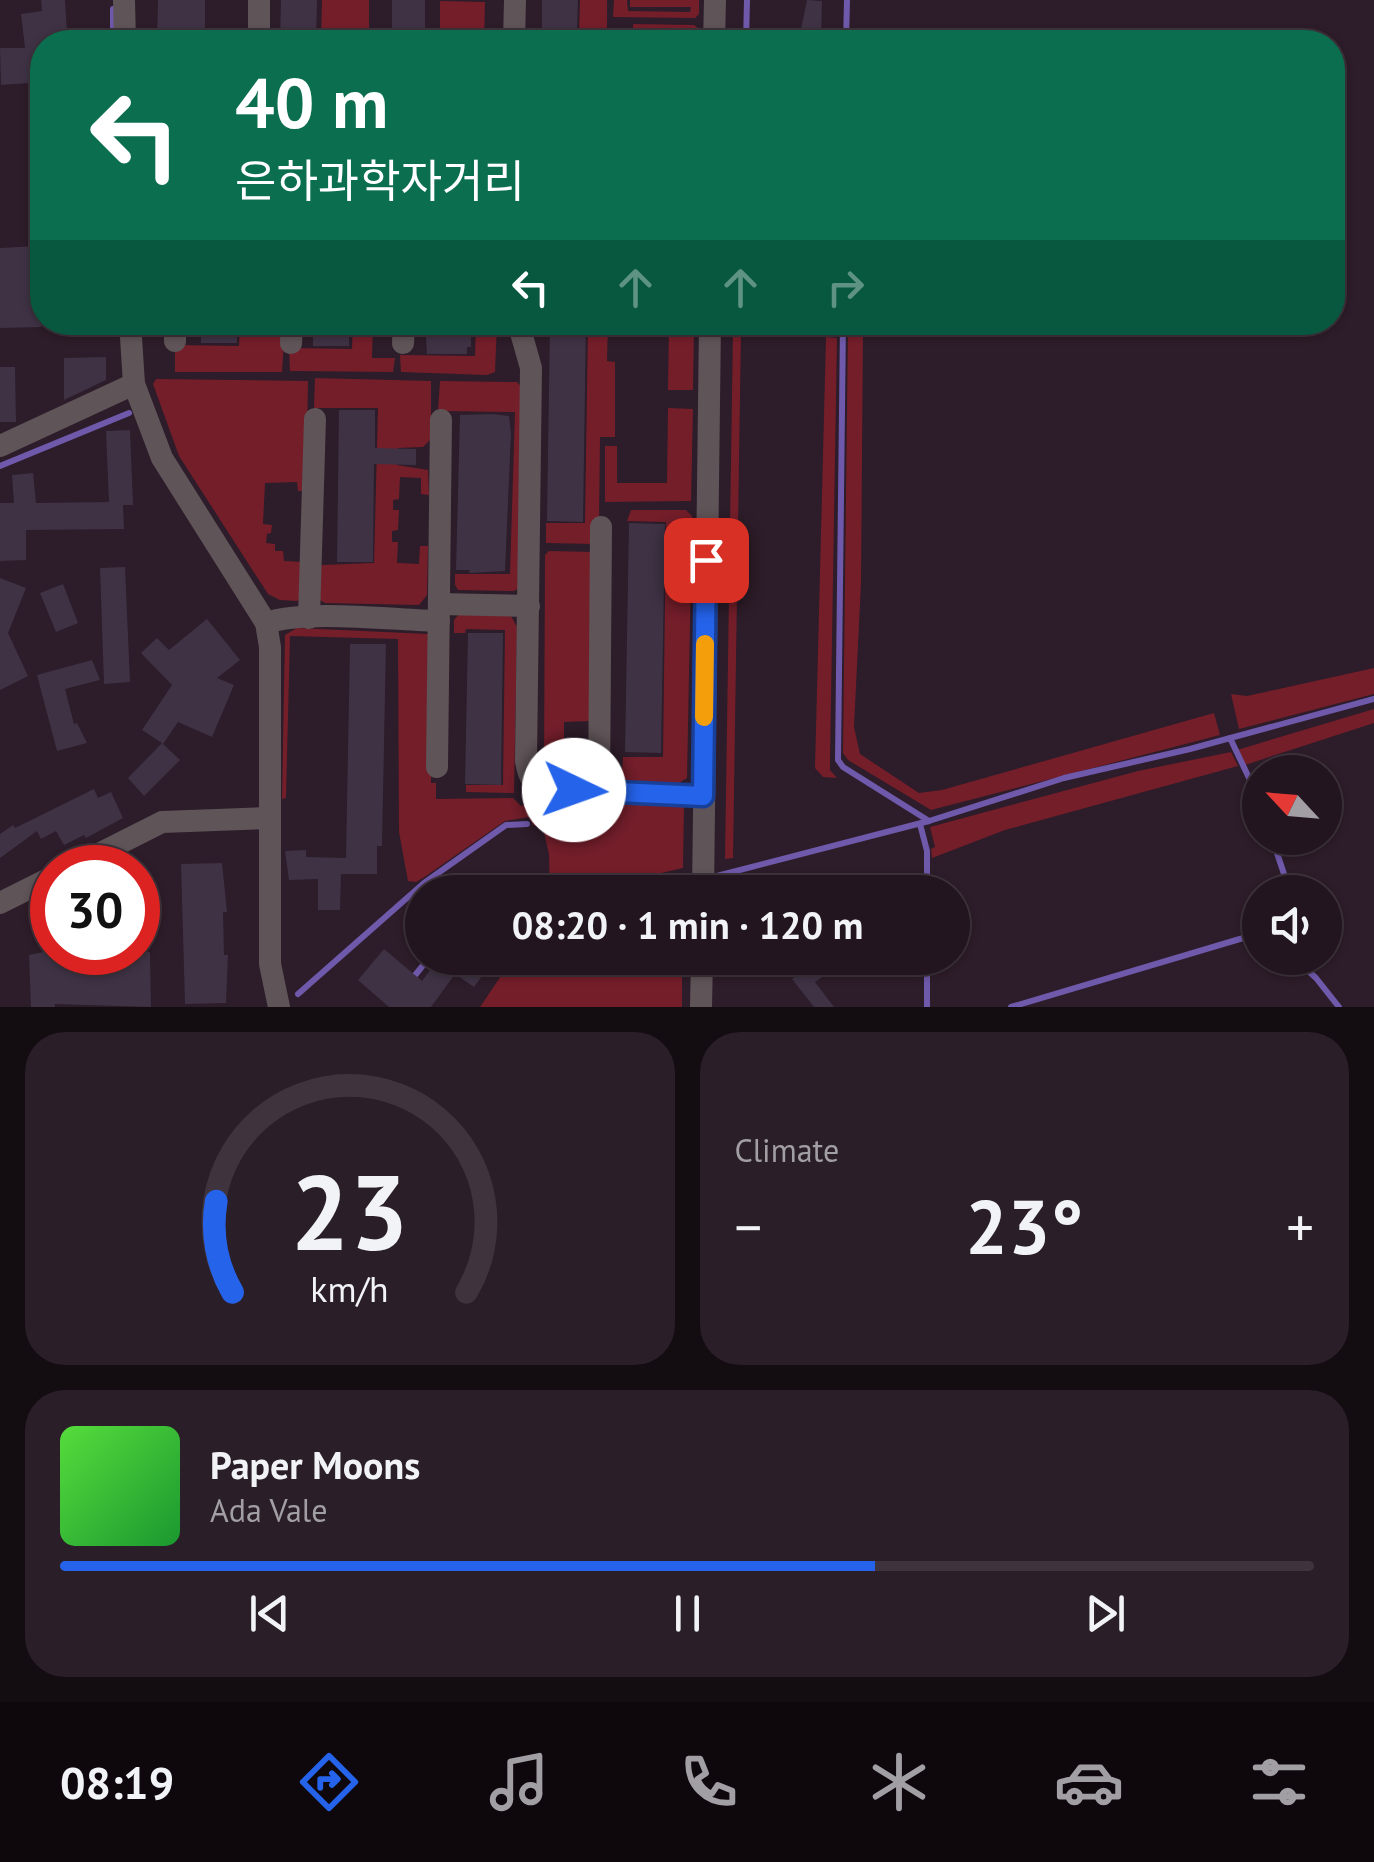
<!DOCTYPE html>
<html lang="en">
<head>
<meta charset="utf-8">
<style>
	:root { --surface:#22151f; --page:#2a1e28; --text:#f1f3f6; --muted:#a29fa4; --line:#3f343d; --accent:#2563eb }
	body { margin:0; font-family:"PT Sans","Noto Sans KR",sans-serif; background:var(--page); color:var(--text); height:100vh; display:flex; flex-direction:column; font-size:38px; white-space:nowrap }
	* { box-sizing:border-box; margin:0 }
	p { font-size:32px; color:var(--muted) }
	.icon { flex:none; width:55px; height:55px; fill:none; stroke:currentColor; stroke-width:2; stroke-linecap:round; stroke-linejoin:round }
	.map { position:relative; height:1007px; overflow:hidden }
	.drawer { display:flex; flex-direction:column; gap:25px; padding:25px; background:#130c11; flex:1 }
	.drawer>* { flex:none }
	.top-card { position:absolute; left:30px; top:30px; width:1315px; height:305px; border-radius:40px; box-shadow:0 2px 8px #0004,0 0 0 2px var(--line); background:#0b6e4f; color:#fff; overflow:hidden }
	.needle { width:65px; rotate:296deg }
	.buttons { position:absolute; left:1242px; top:755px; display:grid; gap:20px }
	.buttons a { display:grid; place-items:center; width:100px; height:100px; border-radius:50%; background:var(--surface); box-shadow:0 2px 8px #0004,0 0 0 2px var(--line); font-size:50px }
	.speed { position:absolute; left:30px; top:845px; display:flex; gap:20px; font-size:50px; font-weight:700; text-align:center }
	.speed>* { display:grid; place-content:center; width:130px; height:130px; border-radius:50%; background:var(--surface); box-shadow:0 2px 8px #0004,0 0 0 2px var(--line); line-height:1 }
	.speed .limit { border:15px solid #d22; background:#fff; color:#111 }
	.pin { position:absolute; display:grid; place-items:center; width:85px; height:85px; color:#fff; margin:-42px; border-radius:20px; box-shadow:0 5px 15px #0006 }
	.me { position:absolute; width:110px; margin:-55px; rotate:93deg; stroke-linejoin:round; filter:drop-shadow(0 0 8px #0008) }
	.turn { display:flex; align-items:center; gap:35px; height:210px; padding:0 40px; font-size:45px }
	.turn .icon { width:130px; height:130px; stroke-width:2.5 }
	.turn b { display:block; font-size:70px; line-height:85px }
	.lanes { display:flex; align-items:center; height:95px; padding:0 40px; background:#0003; justify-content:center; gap:50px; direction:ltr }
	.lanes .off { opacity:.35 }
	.big { font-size:75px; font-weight:700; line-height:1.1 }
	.drawer .widget { flex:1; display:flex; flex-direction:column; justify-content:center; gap:15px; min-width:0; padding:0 35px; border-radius:40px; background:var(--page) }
	.drawer .dial { align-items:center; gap:0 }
	.dial svg { height:260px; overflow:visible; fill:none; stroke:var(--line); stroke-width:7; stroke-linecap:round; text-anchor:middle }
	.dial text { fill:var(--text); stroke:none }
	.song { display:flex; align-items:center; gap:30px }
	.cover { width:120px; height:120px; border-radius:15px; background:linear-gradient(135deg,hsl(110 70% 55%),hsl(130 70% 35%)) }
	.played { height:10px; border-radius:5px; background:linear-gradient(90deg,var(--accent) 65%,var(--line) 65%) }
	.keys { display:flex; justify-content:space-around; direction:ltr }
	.heat { display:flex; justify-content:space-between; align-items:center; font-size:55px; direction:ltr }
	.drawer .tiles { flex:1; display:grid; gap:25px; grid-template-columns:1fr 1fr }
	.widget:last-child { grid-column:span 2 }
	.trip { position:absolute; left:405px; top:875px; width:565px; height:100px; border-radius:50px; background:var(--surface); box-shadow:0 2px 8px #0004,0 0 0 2px var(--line); font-weight:700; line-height:100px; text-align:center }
	.dock { display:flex; height:160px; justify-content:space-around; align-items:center; background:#0e080c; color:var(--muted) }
	.dock .icon { width:70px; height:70px }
	.dock .selected { color:var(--accent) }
	.dock b { font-size:45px; color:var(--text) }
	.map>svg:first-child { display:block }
	.green { fill:#741e2a }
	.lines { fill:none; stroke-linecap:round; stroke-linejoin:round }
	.stream { stroke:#6f59ab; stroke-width:6 }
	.building { fill:#3e3244 }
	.minor { stroke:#5f5457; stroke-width:22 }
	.route-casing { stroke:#184099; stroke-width:25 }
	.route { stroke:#2563eb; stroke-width:18 }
	.slow { stroke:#f59e0b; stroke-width:18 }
</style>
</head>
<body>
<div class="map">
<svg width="1374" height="1007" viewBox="0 0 1374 1007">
	<rect width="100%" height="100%" fill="#2d1c29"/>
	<g class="green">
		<path d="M322,0H369V42H321Z"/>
		<path d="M580,0H607V42H530L531,32L579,33Z"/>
		<path d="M614,0H627L628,11L690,12L691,7H630V0H699V14L695,18L613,17Z"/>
		<path d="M440,1L485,2L484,41L440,40Z"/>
		<path d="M633,24L694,25L698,28V42L633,39Z"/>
		<path d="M240,323H254V327H285L282,372H175V345L239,346Z"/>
		<path d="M353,323H373L372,358H395L393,372L290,371L289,348L352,349Z"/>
		<path d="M476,323H497L495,372L487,375L401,372L400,355L475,356Z"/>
		<path d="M588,323H608L607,361L615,362V437H600L599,525L593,544L546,543V523H585Z"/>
		<path d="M669,323H694L693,390H668Z"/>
		<path d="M848,328L863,329L861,583L854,727L860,754L919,793L942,790L1214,713L1220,735L931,810L848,760L843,753Z"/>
		<path d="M733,329L741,330L733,858L725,859Z"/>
		<path d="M826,337L837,338L830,759V770L837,778L823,777L815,768Z"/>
		<path d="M315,378L431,381V439L423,447L398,448L397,465L428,470L429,495L421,494V478L400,477L399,499L393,500V510H399L398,530L392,531V542H398L397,563L419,564L420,546H428L427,595L419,605L325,603L320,600L318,571L322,565L374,563L378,408H314Z"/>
		<path d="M156,379L308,381L306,491H298L297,482L265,483L263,524L272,525L271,533L267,534L266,543L275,544V551H283L284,561L304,562L300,598L297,601L280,600L268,594L179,456L153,384Z"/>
		<path d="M440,381L517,382L524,390L519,588L514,591L458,590L455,585V574H510L515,412L438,411Z"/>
		<path d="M668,408L693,409L691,501L605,502V446H617V483H667Z"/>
		<path d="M631,510H686L692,516L687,778L679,783L628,782L622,776L623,757H663L666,522L627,521Z"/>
		<path d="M549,551L595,552L590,721L564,722V739L590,741V776L585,779L549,777L544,772L545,555Z"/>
		<path d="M460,613L511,616L517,627L514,793L466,792V785H503L505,630L466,629L465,633H454V620Z"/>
		<path d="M297,628L428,634L433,643L431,783H436V799L513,798L521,806L536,800L579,799L583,836L605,832L603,806L587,807L585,797L684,805L683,868L579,892H550L549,854L543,828L533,825L529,817L505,821L423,878L416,882L408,881L399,832L398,639L290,636L286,798L282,799L285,635Z"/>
		<path d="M1374,668V694L1239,729L1231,694L1247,696Z"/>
		<path d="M1374,709V723L1245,765L1237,750Z"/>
		<path d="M1231,752L1238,766L1005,830L932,858L931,849L935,847L930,827L1138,771Z"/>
		<path d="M513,958H682V1007H480Z"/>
	</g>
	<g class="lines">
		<g class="stream">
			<path d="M113,42V9"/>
			<path d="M746,42L747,0"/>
			<path d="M846,42L847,0"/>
			<path d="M843,322L838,760L843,767L929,821"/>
			<path d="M0,466L129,413"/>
			<path d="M1230,738L1260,801"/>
			<path d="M920,824L927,851V892"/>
			<path d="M1272,838L1290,892"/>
			<path d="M709,878L929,821L1064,778L1190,749L1374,699"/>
			<path d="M650,892L697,881"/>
			<path d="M1294,958L1316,978L1339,1007"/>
			<path d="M412,979L429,958"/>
			<path d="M298,994L424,883L506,825L527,824"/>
			<path d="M927,1007V958"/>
			<path d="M1011,1007L1260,933"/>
		</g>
	</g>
	<g class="building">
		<path d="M41,0H65L67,33L49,35L50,42H42V82L1,85L0,48H25L21,14L42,11Z"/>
		<path d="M158,0H205V42H157Z"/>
		<path d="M281,0H317L316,42H280Z"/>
		<rect x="392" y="0" width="33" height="42"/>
		<path d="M578,0L577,31H542V0Z"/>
		<path d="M807,0L822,1L821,40L805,39L806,29H801Z"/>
		<path d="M38,246L41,327L0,328V248Z"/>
		<rect x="201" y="322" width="36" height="21"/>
		<rect x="313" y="322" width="36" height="24"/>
		<path d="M425,322H471V347H467V354H427Z"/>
		<path d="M550,322H586L583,522L547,521Z"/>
		<path d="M106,357V380L64,400V358Z"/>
		<path d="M0,367H15L16,422H0Z"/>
		<path d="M339,410H375V448L416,449V465L374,464L373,562H337Z"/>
		<path d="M493,414L509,416L511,433L505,571L470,573L469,570H456L460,415Z"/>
		<path d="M130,430L133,505H123L124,529L26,530V560L0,561V503H14L12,475L33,473L36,503L109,502L106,431Z"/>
		<path d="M629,523L665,524L661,753L625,752Z"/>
		<path d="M125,567L130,682L104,684L100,568Z"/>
		<path d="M0,578L26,588L8,633L28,676L0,690Z"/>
		<path d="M63,584L78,623L56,632L40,593Z"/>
		<path d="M207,619L240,660L217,678L234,685L212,737L178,722L163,744L180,760L144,796L128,778L162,743L142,730L172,685L141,653L157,638L169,650Z"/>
		<path d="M468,633H503L501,785L465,784Z"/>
		<path d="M350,644H386L382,846H377V874H341L340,910H318V879L289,880L285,851L306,850V857L346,858Z"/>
		<path d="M92,660L100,680L65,689L74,724L77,723L87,743L57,751L37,675Z"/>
		<path d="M94,789L98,798L111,792L123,818L86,838L84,835L64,845L56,831L41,839L37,831L0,858V834L13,825L15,828Z"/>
		<path d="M222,863L227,912H223L224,955H228L226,1003L185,1004L181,864Z"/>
		<path d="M384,949L422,981L439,958L453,967L459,958H495L474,987L455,974L431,1007H389L358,980Z"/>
		<path d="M43,952H150L151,1007L55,1004V1007H31L29,955Z"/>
		<path d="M820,958H848L815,982L834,1007H814L792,979Z"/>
	</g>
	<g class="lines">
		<g class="minor">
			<path d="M124,0L125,42"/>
			<path d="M259,0V42"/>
			<path d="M514,42L515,0"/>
			<path d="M714,42L715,0"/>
			<path d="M518,322L531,368L526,761C529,778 532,785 549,788L703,796"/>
			<path d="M175,341V322"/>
			<path d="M291,343L292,322"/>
			<path d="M403,343L404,322"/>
			<path d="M134,384L162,458L266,623L270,647V964L279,1007"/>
			<path d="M0,446L134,384L130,322"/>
			<path d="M439,604L529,606"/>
			<path d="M309,618L315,419"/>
			<path d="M266,623C307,609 393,620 439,621"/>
			<path d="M437,767L441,420"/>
			<path d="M599,792L601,527"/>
			<path d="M71,868L162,822L269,818"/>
			<path d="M703,892L710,322"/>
			<path d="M0,903L52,877"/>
			<path d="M701,1007L702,958"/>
		</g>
	</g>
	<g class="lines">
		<g class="route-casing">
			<path id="route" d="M574,790L703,796L706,560"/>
		</g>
		<use href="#route" class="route"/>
		<path class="slow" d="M704,717L705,644"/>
	</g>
</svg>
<div class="buttons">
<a><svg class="needle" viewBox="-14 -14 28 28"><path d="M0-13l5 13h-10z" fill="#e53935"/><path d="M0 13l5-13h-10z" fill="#a29fa4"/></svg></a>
<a><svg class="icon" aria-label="sound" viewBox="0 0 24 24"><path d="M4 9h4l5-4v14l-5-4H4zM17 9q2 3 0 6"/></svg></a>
</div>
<div class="speed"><div class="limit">30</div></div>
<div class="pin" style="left:706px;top:560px;background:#d93025"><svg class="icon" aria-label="arrive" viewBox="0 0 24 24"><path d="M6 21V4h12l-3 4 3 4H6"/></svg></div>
<svg class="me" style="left:574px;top:790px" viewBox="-20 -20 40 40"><circle r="19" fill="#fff"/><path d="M0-13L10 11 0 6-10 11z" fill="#2563eb"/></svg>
<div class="trip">08:20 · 1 min · 120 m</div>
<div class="top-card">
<div class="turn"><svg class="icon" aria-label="left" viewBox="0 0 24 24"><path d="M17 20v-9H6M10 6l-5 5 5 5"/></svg><div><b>40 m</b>은하과학자거리</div></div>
<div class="lanes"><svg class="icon" aria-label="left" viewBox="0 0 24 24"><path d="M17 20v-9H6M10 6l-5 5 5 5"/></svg><svg class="icon off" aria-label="ahead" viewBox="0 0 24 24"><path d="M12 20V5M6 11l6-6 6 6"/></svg><svg class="icon off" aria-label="ahead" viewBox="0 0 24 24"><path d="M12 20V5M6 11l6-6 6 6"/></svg><svg class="icon off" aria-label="right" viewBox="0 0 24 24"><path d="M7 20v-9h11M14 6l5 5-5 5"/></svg></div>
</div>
</div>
<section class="drawer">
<div class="tiles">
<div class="widget dial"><svg viewBox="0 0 100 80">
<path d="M14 69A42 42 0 1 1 86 69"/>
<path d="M14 69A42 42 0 0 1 9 41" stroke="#2563eb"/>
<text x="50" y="56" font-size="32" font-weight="700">23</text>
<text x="50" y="72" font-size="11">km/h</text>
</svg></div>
<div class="widget"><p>Climate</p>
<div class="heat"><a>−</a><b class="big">23°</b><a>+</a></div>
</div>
<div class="widget">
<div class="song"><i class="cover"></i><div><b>Paper Moons</b><p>Ada Vale</p></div></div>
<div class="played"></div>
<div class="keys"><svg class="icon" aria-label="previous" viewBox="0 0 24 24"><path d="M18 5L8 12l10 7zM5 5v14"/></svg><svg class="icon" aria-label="pause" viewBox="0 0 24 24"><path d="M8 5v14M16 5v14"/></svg><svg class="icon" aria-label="next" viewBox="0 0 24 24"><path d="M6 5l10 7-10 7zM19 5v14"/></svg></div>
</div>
</div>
</section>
<nav class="dock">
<b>08:19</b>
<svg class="icon selected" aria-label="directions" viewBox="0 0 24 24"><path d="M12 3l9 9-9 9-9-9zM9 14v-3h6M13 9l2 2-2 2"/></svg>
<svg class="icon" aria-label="music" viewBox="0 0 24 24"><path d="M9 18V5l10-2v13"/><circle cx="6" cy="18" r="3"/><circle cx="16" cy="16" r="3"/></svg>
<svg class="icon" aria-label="phone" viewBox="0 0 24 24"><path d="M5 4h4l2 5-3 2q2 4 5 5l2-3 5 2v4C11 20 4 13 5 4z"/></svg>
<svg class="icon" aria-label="climate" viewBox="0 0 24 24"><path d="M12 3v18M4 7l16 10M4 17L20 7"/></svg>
<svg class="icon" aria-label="car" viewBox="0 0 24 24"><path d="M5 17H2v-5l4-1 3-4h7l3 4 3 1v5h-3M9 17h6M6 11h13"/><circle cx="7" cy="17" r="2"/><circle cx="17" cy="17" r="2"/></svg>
<svg class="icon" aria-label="filters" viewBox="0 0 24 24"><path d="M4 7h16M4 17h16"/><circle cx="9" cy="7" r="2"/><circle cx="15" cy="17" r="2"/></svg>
</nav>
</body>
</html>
